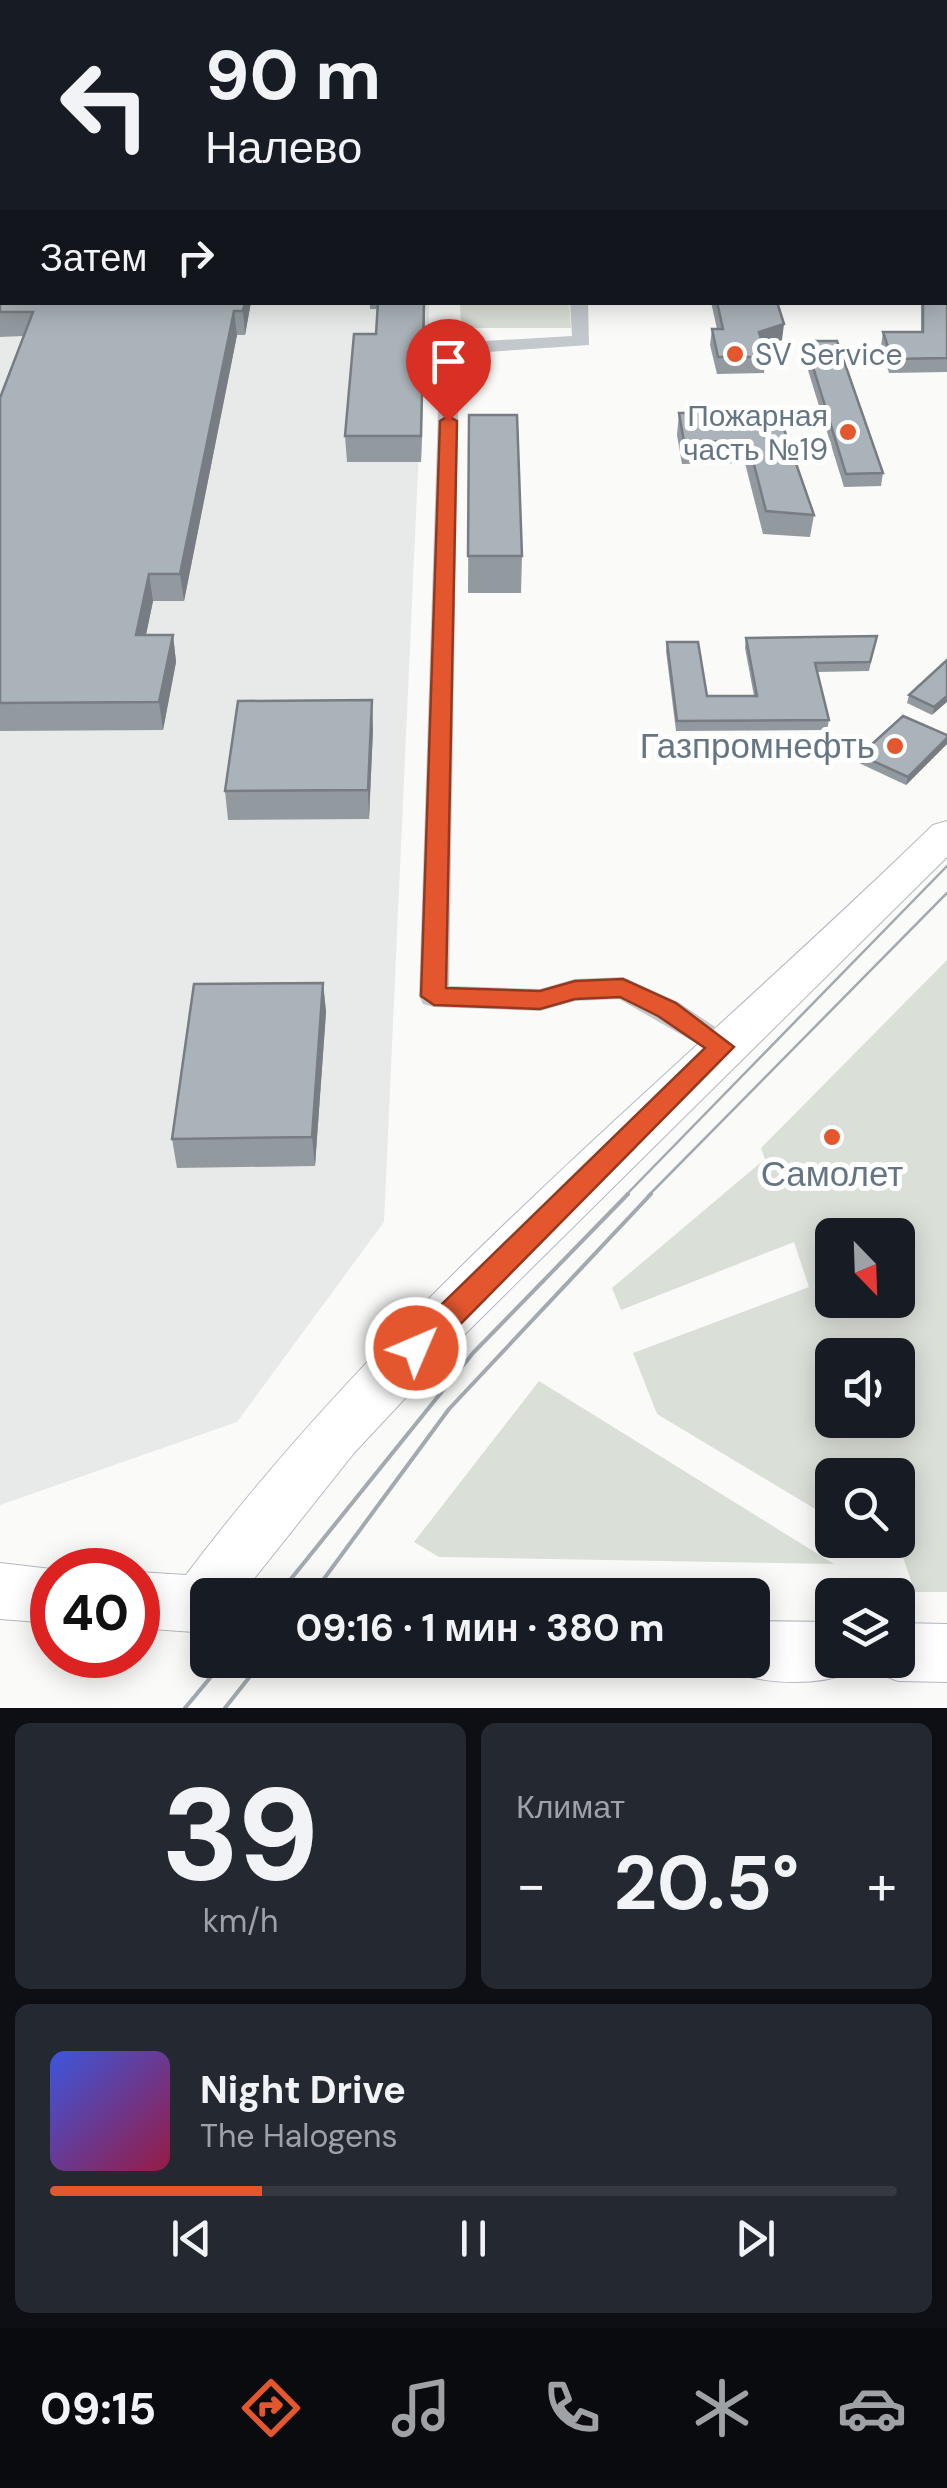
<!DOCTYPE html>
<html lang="ru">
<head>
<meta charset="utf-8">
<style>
	:root { --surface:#171b24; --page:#242831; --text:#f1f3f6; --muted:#9ea1a6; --line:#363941; --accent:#e4572e }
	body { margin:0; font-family:"DM Sans",sans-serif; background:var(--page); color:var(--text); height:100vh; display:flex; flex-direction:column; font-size:38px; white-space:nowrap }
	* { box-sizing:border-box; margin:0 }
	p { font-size:32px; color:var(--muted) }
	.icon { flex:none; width:55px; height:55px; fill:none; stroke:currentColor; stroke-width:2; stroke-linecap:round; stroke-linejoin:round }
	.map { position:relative; height:1708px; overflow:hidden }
	.drawer { display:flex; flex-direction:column; gap:15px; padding:15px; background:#0d0f14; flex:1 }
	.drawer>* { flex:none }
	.top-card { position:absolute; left:0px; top:0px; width:948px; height:305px; box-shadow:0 5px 25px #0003; background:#171b24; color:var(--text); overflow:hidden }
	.needle { width:65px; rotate:157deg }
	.tools { position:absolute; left:815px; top:1218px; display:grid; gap:20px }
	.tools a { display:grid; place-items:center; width:100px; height:100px; border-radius:15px; background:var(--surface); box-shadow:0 5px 25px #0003; font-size:50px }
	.speed { position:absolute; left:30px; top:1548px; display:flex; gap:20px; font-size:50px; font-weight:700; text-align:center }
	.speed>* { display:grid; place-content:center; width:130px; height:130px; border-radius:50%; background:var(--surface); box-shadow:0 5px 25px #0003; line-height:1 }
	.speed .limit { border:15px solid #d22; background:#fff; color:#111 }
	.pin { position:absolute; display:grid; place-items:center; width:85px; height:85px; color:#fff; margin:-102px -42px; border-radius:50% 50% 50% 0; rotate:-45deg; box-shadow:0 0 10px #0007 }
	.pin .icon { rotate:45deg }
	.me { position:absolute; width:110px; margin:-55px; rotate:45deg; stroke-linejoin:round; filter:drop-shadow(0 0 8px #0008) }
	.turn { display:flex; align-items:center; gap:35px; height:210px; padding:0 40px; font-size:45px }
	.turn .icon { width:130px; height:130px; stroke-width:2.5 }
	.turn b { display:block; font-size:70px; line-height:85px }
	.then { display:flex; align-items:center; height:95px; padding:0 40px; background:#0003; gap:20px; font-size:38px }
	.big { font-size:75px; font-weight:700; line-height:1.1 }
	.drawer .tile { flex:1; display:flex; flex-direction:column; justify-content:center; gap:15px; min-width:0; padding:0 35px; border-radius:15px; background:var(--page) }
	.drawer .dial { align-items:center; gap:0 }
	.dial b { font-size:130px; line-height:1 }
	.song { display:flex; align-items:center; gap:30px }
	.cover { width:120px; height:120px; border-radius:15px; background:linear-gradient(135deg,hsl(230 70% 55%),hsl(340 70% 35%)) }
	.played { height:10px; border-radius:5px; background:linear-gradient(90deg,var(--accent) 25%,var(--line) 25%) }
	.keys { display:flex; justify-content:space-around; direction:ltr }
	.heat { display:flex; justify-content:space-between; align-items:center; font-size:55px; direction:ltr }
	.drawer .tiles { flex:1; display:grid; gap:15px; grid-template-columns:1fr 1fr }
	.tile:last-child { grid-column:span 2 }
	.trip { position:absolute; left:190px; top:1578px; width:580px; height:100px; border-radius:15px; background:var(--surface); box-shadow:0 5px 25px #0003; font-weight:700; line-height:100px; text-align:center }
	.dock { display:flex; height:160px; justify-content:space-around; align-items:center; background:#090b0e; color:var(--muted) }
	.dock .icon { width:70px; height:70px }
	.dock .selected { color:var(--accent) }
	.dock b { font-size:45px; color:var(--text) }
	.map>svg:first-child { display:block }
	.built { fill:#e8e9e9 }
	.green { fill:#dadfd7; fill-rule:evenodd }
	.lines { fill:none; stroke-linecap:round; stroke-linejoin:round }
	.secondary-casing { stroke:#b3babf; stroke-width:2 }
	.street { fill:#c3c8cc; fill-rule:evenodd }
	.secondary { fill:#fff; fill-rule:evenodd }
	.tram-far1 { stroke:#a2aab0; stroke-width:2.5 }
	.tram { stroke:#a2aab0; stroke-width:4 }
	.wall { fill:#929a9f }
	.shaded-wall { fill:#777d82 }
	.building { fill:#aab3b9; stroke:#777d82; stroke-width:2.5 }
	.route { fill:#e4572e; stroke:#94391e; stroke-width:2.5 }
	.poi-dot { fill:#e4572e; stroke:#fff; stroke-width:4 }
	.labels { text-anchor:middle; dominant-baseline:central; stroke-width:10; stroke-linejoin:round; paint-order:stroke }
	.far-poi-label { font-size:30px; fill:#657683; stroke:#fff; text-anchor:start }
	.poi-label { font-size:35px; fill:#657683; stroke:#fff; text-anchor:end }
</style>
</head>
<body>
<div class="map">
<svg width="947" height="1708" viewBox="0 0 947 1708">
	<rect width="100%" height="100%" fill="#fafaf8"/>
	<path class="built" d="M0,0H947V78L945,2H2V302L429,303V338H424L384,1222L237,1422L0,1505Z"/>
	<g class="green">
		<path d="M460,303H569L571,328H461Z"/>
		<path d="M947,960V1592H915L897,1540L898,1475H832V1519L657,1414L633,1353L809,1287L794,1242L621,1310L612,1288L765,1159L761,1148ZM832,1235H898V1300H832ZM832,1355H898V1420H832Z"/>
		<path d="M539,1381L834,1564L439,1557L414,1542Z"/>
	</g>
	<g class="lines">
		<g class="secondary-casing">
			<g id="secondary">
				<path d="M947,821V857L464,1335L354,1453L241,1595H208V1633L138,1628V1572L186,1575C398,1293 681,1070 933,825Z"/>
				<path d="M0,1563L60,1570H52V1623L0,1619Z"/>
				<path d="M752,1621L832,1622V1660H858L853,1672C818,1686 766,1685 731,1671L727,1660H752Z"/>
				<path d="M898,1623L947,1624V1682L898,1681L877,1673L872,1660H898Z"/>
			</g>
		</g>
		<g class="street">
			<rect x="945" y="203" width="2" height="10"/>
			<path d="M570,302H588L589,345L459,354L449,986L540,989L575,979L623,977L678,1002L733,1039L737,1047L733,1055L722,1058L619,999L575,1001L540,1011L434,1007L423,1004L419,996L440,349L450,343L572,336Z"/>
		</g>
		<use href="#secondary" class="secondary"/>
		<g class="tram-far1">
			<path d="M625,1196L947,866"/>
			<path d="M648,1196L947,893"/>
		</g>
		<g class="tram">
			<path d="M278,1595L473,1353L628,1194"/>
			<path d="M312,1595L449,1409L651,1194"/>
			<path d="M185,1708L225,1660"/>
			<path d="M225,1708L263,1660"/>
		</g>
	</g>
	<g class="wall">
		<path d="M0,0H306V2H2V302H251L245,335H237L184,601H153L146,635H173L176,662L163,730L0,731V398L23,336L0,337Z"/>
		<path d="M947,218V372L889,373L881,346L883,332H921V302H945Z"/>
		<path d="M370,302H425L421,462H347L345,436L376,334L377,309H370Z"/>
		<path d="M711,302H777L782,340L763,347L766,357L764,373L717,374L710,345L712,329H717Z"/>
		<path d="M805,341L883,473L881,486L844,487L803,354Z"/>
		<path d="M778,412L814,515L810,537L763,534L745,463L682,464L677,435L679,413Z"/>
		<path d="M469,415L522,556L521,593H468Z"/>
		<path d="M877,636L869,671L817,672L829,720L827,730L676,731L666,651L667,642L707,696H754L745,648L746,638Z"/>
		<path d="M947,660L932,715L907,703L909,695Z"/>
		<path d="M373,729L369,819L228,820L225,791Z"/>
		<path d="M947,735V744L906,785L859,763L860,755Z"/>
		<path d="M323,983L326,1012L315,1166L177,1168L172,1139Z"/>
	</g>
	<g class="shaded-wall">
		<path d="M245,302H251L245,335L243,311Z"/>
		<path d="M424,302H425L421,462V436Z"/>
		<path d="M234,311L237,335L184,601L180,574Z"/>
		<path d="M784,324L782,340L757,349L759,332Z"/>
		<path d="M149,574L153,601L140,663L136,635Z"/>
		<path d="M173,635L176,662L163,730L159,702Z"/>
		<path d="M947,696V702L932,715L934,707Z"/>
		<path d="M372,700L373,729L369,819L368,790Z"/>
		<path d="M947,738V744L906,785L908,777Z"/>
		<path d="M323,983L326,1012L315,1166L312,1137Z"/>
	</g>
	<g class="building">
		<path d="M0,0H301V2H2V302H245L243,311H234L180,574H149L136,635H173L159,702L0,703V398L33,312H0Z"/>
		<path d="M772,0H915L916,2H773Z"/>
		<path d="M945,218H947V358L892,359L883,332H923V302H945Z"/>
		<path d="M378,302H424L421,436H345L354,334H376Z"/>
		<path d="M717,302H777L784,324L759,332L766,357H718L712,329H723Z"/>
		<path d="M805,341H837L883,473L846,474Z"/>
		<path d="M778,412L814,515L766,511L748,441L684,442L679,413Z"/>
		<path d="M469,415H517L522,556H468Z"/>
		<path d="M877,636L870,662L815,663L829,720L677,721L667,642H698L707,696H757L746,638Z"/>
		<path d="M947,660V696L934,707L909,695Z"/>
		<path d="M372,700L368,790L225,791L238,701Z"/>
		<path d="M903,716L947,735V738L908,777L860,755Z"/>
		<path d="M323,983L312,1137L172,1139L194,984Z"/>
	</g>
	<path class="route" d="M448,416L457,421L446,988L540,991L575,981L623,979L676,1003L734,1047L427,1358L416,1361L406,1358L402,1348L406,1339L705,1048L658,1016L620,997L575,999L540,1009L434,1005L421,996L440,421Z"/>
	<g class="poi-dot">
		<circle cx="735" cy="354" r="10"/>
		<circle cx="848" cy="432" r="10"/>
		<circle cx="895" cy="746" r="10"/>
		<circle cx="832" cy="1137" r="10"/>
	</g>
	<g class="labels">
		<g class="far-poi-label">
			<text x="755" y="354">SV Service</text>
			<text x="828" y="415" text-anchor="end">Пожарная<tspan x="828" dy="34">часть №19</tspan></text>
		</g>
		<g class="poi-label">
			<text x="875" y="746">Газпромнефть</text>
			<text x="832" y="1174" text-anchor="middle">Самолет</text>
		</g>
	</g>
</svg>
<div class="tools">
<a><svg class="needle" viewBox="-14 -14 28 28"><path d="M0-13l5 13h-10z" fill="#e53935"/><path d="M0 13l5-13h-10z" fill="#9ea1a6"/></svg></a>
<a><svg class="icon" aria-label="sound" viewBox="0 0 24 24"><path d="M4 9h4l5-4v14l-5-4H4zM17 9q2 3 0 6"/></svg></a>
<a><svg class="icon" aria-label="search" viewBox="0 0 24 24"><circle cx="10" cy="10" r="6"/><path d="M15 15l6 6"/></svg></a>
<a><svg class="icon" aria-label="layers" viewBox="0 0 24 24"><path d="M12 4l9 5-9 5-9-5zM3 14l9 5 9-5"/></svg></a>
</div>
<div class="speed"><div class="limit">40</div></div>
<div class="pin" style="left:448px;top:421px;background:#d93025"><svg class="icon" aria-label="arrive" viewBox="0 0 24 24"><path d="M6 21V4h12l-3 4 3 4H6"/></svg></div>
<svg class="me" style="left:416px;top:1348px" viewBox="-20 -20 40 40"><circle r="17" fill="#e4572e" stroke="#fff" stroke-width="3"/><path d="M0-11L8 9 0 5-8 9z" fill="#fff"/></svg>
<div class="trip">09:16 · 1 мин · 380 m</div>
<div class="top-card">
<div class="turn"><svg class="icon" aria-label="left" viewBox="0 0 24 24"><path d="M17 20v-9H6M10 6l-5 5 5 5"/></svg><div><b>90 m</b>Налево</div></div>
<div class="then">Затем<svg class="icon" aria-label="right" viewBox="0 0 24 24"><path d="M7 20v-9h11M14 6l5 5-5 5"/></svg></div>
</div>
</div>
<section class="drawer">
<div class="tiles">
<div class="tile dial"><b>39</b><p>km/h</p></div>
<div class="tile"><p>Климат</p>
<div class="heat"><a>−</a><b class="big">20.5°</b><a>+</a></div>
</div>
<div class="tile">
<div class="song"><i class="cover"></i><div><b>Night Drive</b><p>The Halogens</p></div></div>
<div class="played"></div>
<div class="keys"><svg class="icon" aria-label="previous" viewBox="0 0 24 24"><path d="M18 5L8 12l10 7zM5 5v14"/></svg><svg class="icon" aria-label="pause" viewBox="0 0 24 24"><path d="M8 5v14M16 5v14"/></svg><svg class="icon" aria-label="next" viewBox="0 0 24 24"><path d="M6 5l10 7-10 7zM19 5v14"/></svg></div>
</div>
</div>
</section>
<nav class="dock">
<b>09:15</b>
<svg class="icon selected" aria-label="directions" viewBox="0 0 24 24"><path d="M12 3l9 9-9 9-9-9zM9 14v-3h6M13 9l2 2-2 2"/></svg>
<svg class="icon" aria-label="music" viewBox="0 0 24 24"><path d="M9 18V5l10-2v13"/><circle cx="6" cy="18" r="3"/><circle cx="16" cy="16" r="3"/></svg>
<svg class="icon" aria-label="phone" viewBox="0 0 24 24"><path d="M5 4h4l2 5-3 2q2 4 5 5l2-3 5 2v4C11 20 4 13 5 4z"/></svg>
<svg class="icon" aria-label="climate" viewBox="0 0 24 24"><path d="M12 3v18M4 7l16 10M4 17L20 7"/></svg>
<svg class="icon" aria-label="car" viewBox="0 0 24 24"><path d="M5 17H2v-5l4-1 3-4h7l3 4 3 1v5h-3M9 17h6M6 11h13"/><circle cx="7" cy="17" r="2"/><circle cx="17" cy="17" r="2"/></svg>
</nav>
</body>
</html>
